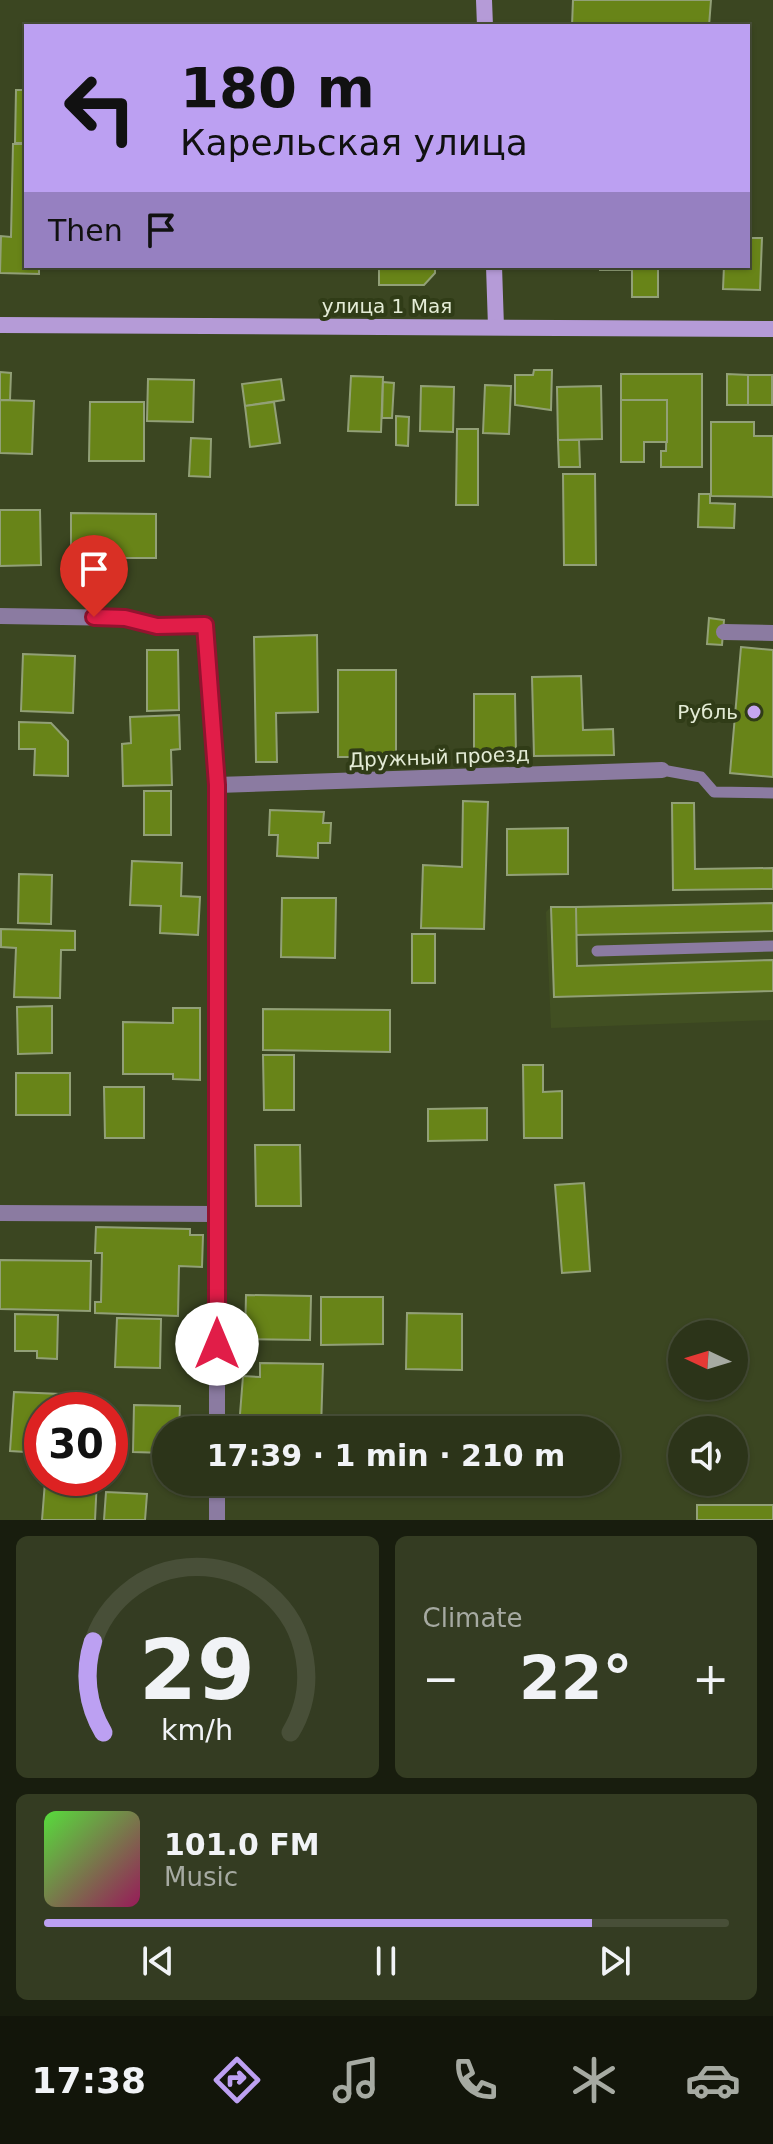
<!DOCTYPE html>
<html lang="en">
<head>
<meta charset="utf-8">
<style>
	:root { --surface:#2c3419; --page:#343c22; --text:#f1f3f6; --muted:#a6aaa2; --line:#484f38; --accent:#bca0f2 }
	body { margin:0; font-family:"DejaVu Sans",sans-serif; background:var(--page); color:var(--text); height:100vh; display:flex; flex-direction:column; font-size:30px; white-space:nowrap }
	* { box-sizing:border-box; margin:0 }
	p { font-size:26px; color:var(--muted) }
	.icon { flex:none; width:44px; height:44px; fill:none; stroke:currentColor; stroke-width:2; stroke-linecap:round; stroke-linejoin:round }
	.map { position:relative; height:1520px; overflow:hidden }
	.side { display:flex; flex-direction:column; gap:16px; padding:16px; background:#181d0e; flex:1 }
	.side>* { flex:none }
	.top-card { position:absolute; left:24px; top:24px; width:726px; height:244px; border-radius:0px; box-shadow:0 2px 6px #0004,0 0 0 2px var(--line); background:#bca0f2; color:#111; overflow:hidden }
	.needle { width:52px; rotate:274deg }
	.fabs { position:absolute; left:668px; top:1320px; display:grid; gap:16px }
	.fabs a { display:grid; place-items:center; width:80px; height:80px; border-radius:50%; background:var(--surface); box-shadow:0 2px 6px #0004,0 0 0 2px var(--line); font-size:40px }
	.speed { position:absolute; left:24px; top:1392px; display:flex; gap:16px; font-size:40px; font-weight:700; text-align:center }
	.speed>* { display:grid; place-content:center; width:104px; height:104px; border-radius:50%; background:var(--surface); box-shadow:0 2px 6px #0004,0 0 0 2px var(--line); line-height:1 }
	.speed .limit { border:12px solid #d22; background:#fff; color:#111 }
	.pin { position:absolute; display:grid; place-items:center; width:68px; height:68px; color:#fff; margin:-82px -34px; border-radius:50% 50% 50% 0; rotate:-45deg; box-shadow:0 0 8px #0007 }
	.pin .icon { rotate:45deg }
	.me { position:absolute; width:88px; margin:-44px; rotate:0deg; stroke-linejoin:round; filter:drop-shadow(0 0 6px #0008) }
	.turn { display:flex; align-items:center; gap:28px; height:168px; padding:0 24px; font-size:36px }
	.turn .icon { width:104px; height:104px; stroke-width:2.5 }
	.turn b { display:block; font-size:56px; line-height:68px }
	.then { display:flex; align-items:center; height:76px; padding:0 24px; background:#0003; gap:16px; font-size:30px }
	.big { font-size:60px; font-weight:600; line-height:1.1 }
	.side .tile { flex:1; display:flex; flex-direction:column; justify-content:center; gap:12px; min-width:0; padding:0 28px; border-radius:12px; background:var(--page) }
	.side .dial { align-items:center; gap:0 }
	.dial svg { height:208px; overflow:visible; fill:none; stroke:var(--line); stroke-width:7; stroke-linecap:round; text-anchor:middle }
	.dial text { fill:var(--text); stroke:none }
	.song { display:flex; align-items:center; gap:24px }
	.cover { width:96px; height:96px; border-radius:12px; background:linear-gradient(135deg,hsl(110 70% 55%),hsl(330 70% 35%)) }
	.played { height:8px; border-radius:4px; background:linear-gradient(90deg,var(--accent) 80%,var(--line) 80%) }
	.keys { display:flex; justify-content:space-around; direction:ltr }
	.heat { display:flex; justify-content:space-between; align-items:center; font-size:44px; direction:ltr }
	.side .tiles { flex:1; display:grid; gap:16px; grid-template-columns:1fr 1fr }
	.tile:last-child { grid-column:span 2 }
	.trip { position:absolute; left:152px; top:1416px; width:468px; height:80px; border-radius:40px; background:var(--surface); box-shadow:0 2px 6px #0004,0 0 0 2px var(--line); font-weight:600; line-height:80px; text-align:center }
	.menu { display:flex; height:128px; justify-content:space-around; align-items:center; background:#12150a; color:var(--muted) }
	.menu .icon { width:56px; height:56px }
	.menu .active { color:var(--accent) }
	.menu b { font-size:36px; color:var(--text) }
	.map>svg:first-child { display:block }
	.built { fill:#414f22 }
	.building { fill:#688418; stroke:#92a077; stroke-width:2 }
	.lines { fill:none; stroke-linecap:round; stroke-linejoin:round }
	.service { stroke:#8b7ba1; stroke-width:11 }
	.pedestrian { stroke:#8b7ba1; stroke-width:16 }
	.minor { stroke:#8b7ba1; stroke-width:16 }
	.secondary { stroke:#b59bd7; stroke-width:16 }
	.route-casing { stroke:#92132f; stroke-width:20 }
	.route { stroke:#e11d48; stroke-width:14 }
	.poi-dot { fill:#c6a6f0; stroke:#303c17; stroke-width:3 }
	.labels { text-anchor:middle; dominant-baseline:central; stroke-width:8; stroke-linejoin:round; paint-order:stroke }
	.street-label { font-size:20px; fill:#e4ecd6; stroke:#303c17 }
	.poi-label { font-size:20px; fill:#e4ecd6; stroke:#303c17; text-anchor:end }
</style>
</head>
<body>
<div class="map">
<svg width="773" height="1520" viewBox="0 0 773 1520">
	<rect width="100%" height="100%" fill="#3b4621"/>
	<path class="built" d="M773,903V1020L551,1028L546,912L551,907Z"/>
	<g class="building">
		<path d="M573,0H711L709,26H572Z"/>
		<path d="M16,90H26V143H15Z"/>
		<path d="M13,144H26V266H39V274L0,273L1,236L11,237Z"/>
		<path d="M748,238H762L760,290L723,289L724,266H748Z"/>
		<path d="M379,266H435V273L424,285H379Z"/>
		<path d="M600,266H658V297H632V270H600Z"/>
		<path d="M534,370H552L551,410L515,405V375H533Z"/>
		<path d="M0,372L11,373L10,400H0Z"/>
		<path d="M621,374H702V467H661V451H666L667,400H621Z"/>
		<path d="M727,374L748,375V405H727Z"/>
		<rect x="748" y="375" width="24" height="30"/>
		<path d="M351,376L383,377L381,432L348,431Z"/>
		<path d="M148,379L194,380L193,422L147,421Z"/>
		<path d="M281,379L284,400L245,406L242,384Z"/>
		<path d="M383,382L394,383L392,418H382Z"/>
		<path d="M485,385L511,386L509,434L483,433Z"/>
		<path d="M421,386L454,387L453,432L420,431Z"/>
		<path d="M601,386L602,439L558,440L557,387Z"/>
		<path d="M0,400L34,401L32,454L0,453Z"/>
		<path d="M621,400H667V442H644V462H621Z"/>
		<path d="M90,402H144V461H89Z"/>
		<path d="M274,402L280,443L250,447L245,406Z"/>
		<path d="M396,416L409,417L408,446L396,445Z"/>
		<path d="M711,422H754V436H773V497L711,496Z"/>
		<path d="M457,429H478V505H456Z"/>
		<path d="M191,438L211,439L210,477L189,476Z"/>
		<path d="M558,440H579L580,467H559Z"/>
		<path d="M563,474H595L596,565H564Z"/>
		<path d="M699,494H710V503L735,504L734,528L698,527Z"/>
		<path d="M0,510H40L41,565L0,566Z"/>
		<path d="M71,513L156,514V558H71Z"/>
		<path d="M709,618L724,620L722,645L707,644Z"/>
		<path d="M317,635L318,712L276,713L277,762H256L254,637Z"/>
		<path d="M741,647L773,650V777L730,773Z"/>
		<path d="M147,650H178L179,710L147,711Z"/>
		<path d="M23,654L75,656L73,713L21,711Z"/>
		<rect x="338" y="670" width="58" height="87"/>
		<path d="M581,676L583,730L613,729L614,755L534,756L532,677Z"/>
		<path d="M474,694H515L516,756H474Z"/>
		<path d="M179,715L180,749L171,750L172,785L123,786L122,744L131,743L130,717Z"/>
		<path d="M19,722L51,723L68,741V776L34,775L35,749H19Z"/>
		<rect x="144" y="791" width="27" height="44"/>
		<path d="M463,801L488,802L484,929L421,928L423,865L462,867Z"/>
		<path d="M672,803H694L695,869L773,868V889L673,890Z"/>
		<path d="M270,810L324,812L323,823H331L330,843H318V858L277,856L278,835H269Z"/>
		<path d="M568,828V874L507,875V829Z"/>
		<path d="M132,861L182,863L181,896L200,897L198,935L160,933L161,906L130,905Z"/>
		<path d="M19,874L52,875L51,924L18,923Z"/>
		<path d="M282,898H336L335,958L281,957Z"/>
		<path d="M773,903V931L576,935V907Z"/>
		<path d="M551,907H576L577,966L773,960V991L554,997Z"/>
		<path d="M1,929L75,931V950H61L60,998L14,997L16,948L1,947Z"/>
		<rect x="412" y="934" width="23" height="49"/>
		<path d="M52,1006V1053L18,1054L17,1007Z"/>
		<path d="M173,1008H200V1080L173,1079V1074H123V1022L173,1023Z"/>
		<path d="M263,1009L390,1010V1052L263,1050Z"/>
		<path d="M263,1055H294V1110H264Z"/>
		<path d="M523,1065H543V1092L562,1091V1138H524Z"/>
		<rect x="16" y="1073" width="54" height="42"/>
		<path d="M104,1087H144V1138H105Z"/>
		<path d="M487,1108V1140L428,1141V1109Z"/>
		<path d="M255,1145H300L301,1206H256Z"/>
		<path d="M584,1183L590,1271L562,1273L555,1185Z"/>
		<path d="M96,1227L190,1229V1235H203L202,1267L179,1266L178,1316L95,1313V1302H101L102,1253H95Z"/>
		<path d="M0,1260L91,1261L90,1311L0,1309Z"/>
		<path d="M246,1295L311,1296L310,1340L245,1339Z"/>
		<path d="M321,1297H383V1344L321,1345Z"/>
		<path d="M407,1313L462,1314V1370L406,1369Z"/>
		<path d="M15,1314L58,1315L57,1359L37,1358V1351H15Z"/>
		<path d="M117,1318L161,1319L160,1368L115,1367Z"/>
		<path d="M260,1363L323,1364L321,1429L239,1427L243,1376L260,1377Z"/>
		<path d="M14,1392L85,1395L84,1410H42V1453L10,1451Z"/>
		<path d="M134,1405L180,1406L179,1430H166V1453L133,1452Z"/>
		<path d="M54,1478H97L95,1520H42L45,1482H54Z"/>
		<rect x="260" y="1482" width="117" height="15"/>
		<path d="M106,1492L147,1494L145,1520H104Z"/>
		<rect x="697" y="1505" width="76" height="15"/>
	</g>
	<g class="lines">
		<g class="service">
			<path d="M662,770L701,777L714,792L773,793"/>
			<path d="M597,951L773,946"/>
		</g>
		<path class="pedestrian" d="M724,632L773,633"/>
		<g class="minor">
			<path d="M0,616L125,618L157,626L205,625L217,785V1430"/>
			<path d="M217,785L662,770"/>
			<path d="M0,1213L216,1214"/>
			<path d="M217,1520V1482"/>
		</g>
		<g class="secondary">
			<path d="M484,0L485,26"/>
			<path d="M494,266L496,327"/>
			<path d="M0,325L773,329"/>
		</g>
	</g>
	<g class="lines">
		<g class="route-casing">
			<path id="route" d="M94,617L125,618L157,626L205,625L217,785V1344"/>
		</g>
		<use href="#route" class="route"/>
	</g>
	<circle class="poi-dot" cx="754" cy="712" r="8"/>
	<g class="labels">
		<g class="street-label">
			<text x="387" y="306">улица 1 Мая</text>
			<text transform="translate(439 757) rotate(-2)">Дружный проезд</text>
		</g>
		<g class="poi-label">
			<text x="738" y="712">Рубль</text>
		</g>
	</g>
</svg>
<div class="fabs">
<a><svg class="needle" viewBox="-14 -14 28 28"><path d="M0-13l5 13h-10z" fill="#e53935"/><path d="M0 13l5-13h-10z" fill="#a6aaa2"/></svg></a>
<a><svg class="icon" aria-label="sound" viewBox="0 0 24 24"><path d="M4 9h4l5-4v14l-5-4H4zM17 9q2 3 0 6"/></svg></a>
</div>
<div class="speed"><div class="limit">30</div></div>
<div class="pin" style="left:94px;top:617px;background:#d93025"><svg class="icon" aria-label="arrive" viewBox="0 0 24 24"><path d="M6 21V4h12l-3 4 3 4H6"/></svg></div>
<svg class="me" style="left:217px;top:1344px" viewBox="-20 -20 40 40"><circle r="19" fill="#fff"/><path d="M0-13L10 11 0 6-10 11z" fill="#e11d48"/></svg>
<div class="trip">17:39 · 1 min · 210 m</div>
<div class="top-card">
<div class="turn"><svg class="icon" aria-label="left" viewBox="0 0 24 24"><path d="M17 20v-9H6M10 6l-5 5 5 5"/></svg><div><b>180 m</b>Карельская улица</div></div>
<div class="then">Then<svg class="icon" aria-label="arrive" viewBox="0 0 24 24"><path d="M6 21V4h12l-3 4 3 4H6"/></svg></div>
</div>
</div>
<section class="side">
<div class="tiles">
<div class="tile dial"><svg viewBox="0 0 100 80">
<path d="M14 69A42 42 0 1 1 86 69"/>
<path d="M14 69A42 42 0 0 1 10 34" stroke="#bca0f2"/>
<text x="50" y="56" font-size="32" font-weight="700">29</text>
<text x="50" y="72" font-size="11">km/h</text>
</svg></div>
<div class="tile"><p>Climate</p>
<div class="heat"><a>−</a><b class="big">22°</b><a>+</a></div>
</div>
<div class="tile">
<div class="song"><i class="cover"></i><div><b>101.0 FM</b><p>Music</p></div></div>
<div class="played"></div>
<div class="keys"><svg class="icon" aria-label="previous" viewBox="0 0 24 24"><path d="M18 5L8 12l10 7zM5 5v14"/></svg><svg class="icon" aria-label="pause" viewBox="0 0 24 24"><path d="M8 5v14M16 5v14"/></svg><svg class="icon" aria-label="next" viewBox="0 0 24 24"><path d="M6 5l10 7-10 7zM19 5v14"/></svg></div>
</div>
</div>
</section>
<nav class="menu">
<b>17:38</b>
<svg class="icon active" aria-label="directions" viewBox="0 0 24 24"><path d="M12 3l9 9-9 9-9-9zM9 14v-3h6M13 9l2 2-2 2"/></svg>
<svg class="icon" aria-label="music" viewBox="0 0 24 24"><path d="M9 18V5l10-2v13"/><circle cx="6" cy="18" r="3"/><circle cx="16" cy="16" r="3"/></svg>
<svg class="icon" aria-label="phone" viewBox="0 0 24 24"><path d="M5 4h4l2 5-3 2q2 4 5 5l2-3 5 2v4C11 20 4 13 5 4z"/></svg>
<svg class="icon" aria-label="climate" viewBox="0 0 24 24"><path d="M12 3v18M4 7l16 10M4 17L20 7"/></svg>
<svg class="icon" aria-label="car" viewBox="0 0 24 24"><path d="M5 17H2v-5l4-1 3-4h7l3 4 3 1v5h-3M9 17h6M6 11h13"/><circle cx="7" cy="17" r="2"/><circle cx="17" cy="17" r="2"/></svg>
</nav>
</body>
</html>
